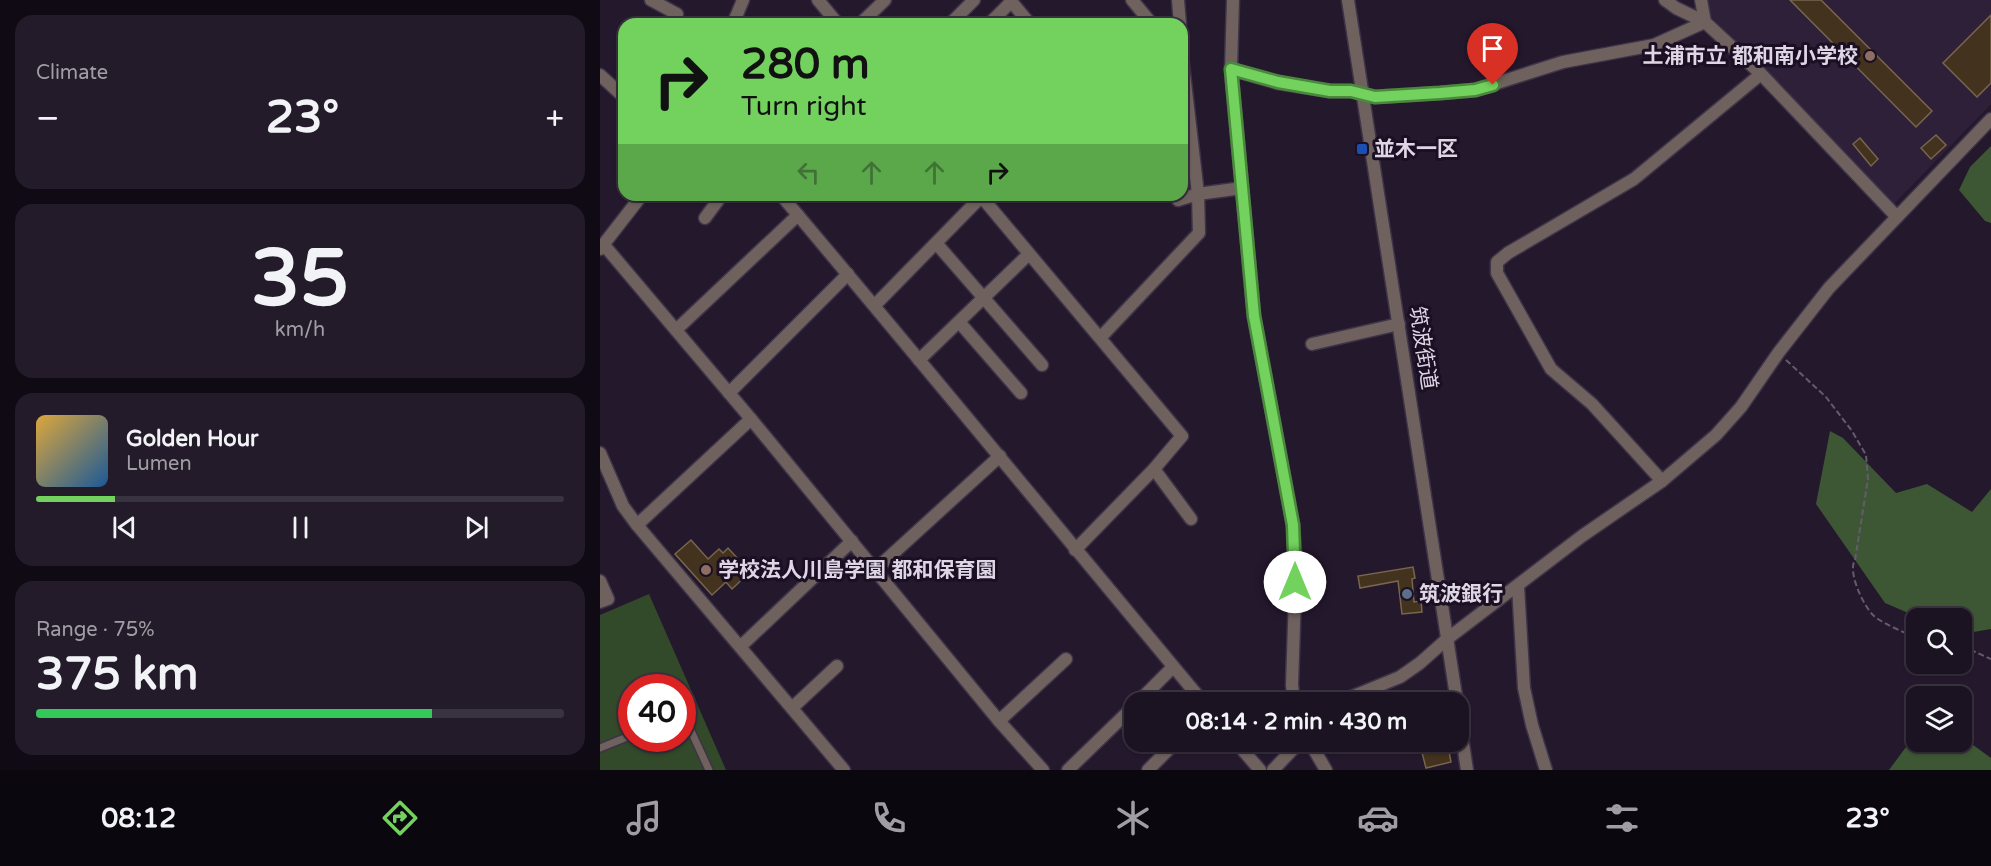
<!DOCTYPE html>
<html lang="en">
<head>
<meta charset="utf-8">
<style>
	:root { --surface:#1b1222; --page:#241b2a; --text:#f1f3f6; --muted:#a09ea5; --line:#393240; --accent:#72d25d }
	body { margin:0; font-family:"Varela Round","Noto Sans JP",sans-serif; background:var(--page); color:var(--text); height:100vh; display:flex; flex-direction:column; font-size:22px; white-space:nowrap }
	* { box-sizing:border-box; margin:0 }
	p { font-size:20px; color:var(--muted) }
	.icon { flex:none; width:33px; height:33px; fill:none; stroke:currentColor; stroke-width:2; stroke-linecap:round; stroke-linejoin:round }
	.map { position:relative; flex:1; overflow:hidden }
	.panel { display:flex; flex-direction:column; gap:15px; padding:15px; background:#0f0a13; width:600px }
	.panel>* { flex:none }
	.hud { position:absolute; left:18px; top:18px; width:570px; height:183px; border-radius:18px; box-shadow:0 2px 4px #0004,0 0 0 2px var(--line); background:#72d25d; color:#111; overflow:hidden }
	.tools { position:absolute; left:1306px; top:608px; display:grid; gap:12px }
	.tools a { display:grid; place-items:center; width:66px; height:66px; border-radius:12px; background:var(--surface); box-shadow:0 2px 4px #0004,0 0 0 2px var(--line); font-size:30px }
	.speed { position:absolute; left:18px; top:674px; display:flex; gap:12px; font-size:30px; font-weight:700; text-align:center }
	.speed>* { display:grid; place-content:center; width:78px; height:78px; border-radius:50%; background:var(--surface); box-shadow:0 2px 4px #0004,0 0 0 2px var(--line); line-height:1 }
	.speed .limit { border:9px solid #d22; background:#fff; color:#111 }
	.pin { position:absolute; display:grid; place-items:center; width:51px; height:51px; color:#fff; margin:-62px -26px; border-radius:50% 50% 50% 0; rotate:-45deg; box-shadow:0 0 6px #0007 }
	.pin .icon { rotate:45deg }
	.me { position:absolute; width:66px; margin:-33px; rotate:0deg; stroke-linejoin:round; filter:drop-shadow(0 0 4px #0008) }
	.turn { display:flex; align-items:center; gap:21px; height:126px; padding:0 24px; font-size:27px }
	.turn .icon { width:78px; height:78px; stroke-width:2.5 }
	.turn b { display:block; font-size:42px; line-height:51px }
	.lanes { display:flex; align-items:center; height:57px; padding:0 24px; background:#0003; justify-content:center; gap:30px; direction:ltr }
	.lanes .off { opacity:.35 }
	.big { font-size:45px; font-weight:700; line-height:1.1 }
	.panel .widget { flex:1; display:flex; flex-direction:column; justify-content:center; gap:9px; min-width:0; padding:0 21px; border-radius:18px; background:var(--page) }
	.panel .dial { align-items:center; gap:0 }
	.dial b { font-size:78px; line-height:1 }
	.song { display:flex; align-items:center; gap:18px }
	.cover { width:72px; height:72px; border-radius:9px; background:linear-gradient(135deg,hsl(40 70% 55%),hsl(210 70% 35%)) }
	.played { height:6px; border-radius:3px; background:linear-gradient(90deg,var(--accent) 15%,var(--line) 15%) }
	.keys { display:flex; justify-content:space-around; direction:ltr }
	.heat { display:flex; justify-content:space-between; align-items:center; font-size:33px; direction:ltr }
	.charge { height:9px; border-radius:4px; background:linear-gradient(90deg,#34c759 75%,var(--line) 0) }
	.trip { position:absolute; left:524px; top:692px; width:345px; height:60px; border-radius:18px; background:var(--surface); box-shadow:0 2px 4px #0004,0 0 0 2px var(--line); font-weight:700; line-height:60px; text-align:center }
	.tab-bar { display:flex; height:96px; justify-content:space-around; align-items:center; background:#0b070e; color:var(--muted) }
	.tab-bar .icon { width:42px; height:42px }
	.tab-bar .selected { color:var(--accent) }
	.tab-bar b { font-size:27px; color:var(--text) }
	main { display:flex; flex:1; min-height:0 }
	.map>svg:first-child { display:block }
	.built { fill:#2f203a }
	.green { fill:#32492a; fill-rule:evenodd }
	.forest { fill:#3d5734 }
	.building { fill:#43321d; stroke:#78654e; stroke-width:1.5 }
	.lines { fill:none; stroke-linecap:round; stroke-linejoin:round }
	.service-casing { stroke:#3e3347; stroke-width:10 }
	.minor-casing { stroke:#3e3347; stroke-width:15 }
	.tertiary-casing { stroke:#3e3347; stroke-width:15 }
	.path { stroke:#655b6d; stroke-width:2; stroke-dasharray:6 3; stroke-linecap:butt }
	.service { stroke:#6f615e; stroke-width:7 }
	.minor { stroke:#6f615e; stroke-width:12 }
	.tertiary { stroke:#6f615e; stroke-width:12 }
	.route-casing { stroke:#4a883c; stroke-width:15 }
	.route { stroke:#72d25d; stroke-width:10 }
	.education-dot { fill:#8d6e63; stroke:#1a0f23; stroke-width:2 }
	.transit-dot { fill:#1a4fb4; stroke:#1a0f23; stroke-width:2 }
	.service-dot { fill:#5c6f8a; stroke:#1a0f23; stroke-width:2 }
	.labels { text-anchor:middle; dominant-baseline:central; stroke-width:6; stroke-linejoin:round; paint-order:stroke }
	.poi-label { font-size:21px; font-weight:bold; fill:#ded6e5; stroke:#1a0f23; text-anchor:start }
	.street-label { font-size:21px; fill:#ded6e5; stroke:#1a0f23 }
</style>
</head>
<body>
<main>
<section class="panel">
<div class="widget"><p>Climate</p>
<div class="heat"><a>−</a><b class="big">23°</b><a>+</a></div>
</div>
<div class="widget dial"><b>35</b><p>km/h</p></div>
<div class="widget">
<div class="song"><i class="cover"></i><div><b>Golden Hour</b><p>Lumen</p></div></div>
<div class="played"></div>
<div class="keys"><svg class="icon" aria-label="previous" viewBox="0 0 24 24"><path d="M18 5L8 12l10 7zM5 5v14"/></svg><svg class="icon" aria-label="pause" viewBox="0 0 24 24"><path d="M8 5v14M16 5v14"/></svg><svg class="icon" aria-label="next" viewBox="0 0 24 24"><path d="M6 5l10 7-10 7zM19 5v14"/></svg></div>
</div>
<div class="widget"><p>Range · 75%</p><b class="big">375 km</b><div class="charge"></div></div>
</section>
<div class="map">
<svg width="1391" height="770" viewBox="0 0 1391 770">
	<rect width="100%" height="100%" fill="#24182d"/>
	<path class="built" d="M1106,0H1391V104L1293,205L1103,8Z"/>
	<path class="green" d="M49,594L126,770H0V615ZM32,687H82V738H32Z"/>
	<g class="forest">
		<path d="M1391,146V223L1385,221L1359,190L1370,167Z"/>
		<path d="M1230,431L1243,438L1296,493L1327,484L1372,512L1391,489V629L1362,634V618H1320L1285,603L1216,504Z"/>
		<path d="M1369,742L1391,758V770H1289L1309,743Z"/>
	</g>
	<g class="building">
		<path d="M1190,0H1221L1332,111L1316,127Z"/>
		<path d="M1391,15V83L1377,97L1343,63Z"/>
		<path d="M1336,135L1346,145L1331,159L1321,148Z"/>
		<path d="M1260,138L1278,159L1271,166L1253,144Z"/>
		<path d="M91,540L108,559L119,549L123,553L128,548L150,572L132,589L126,582L112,595L75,554Z"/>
		<path d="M813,567L815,578L812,579L814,602L821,601L822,612L802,614L798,581L760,588L758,576Z"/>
		<path d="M819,741H847L851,762L826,768Z"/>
	</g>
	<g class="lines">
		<g class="service-casing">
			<g id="service">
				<path d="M82,718L86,720L109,770"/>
				<path d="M0,748L32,735"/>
			</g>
		</g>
		<g class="minor-casing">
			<g id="minor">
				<path d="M51,0L77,14L72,24"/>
				<path d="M218,0L238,24"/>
				<path d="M410,0L430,24"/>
				<path d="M532,0L552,24"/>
				<path d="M578,0L580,24"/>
				<path d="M1065,0L1076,8L1105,22L1161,74L1297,217"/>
				<path d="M1101,0L1105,22"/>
				<path d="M133,24L143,0"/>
				<path d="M260,24L285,0"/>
				<path d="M350,24L374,0"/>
				<path d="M389,24L411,2"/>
				<path d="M631,69L678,83L730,91H751L775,97L840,93L875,90L963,62L1054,45L1105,22"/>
				<path d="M0,75L24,97"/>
				<path d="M181,195C323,363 462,533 603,702"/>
				<path d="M380,195L582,436L554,469L475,550"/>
				<path d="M574,195L578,200L598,194L642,188"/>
				<path d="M105,218L122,195"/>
				<path d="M336,243L442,365"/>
				<path d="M4,245L151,419L399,721L443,770"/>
				<path d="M0,249L42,195"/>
				<path d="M275,305L381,197"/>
				<path d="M360,323L421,393"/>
				<path d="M76,330L198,215"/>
				<path d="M501,337L599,233L598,194L582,56"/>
				<path d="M712,344L799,324"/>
				<path d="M319,360L429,254"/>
				<path d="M129,393L248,274"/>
				<path d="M0,453L23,506L37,525L244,770"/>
				<path d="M554,469L591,519"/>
				<path d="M1062,481L992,404L951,369L897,273V262L908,253L1034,179L1161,74"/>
				<path d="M37,525L151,419"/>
				<path d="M275,570L400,456"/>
				<path d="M0,581L8,599L0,602"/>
				<path d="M918,586L924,688L932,725L946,770"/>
				<path d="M141,646L252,541"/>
				<path d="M538,702L573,667"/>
				<path d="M739,702L800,677L820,663L847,639L982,536L1062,481L1116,435L1141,407L1179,352L1229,288L1391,119"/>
				<path d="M192,708L237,666"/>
				<path d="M399,721L466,659"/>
				<path d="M635,741L660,770"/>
				<path d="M468,770L534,706"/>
				<path d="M548,770L577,741"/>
			</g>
		</g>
		<g class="tertiary-casing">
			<g id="tertiary">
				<path d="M633,0L631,69L654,316L693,525L696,564L692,685L694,702"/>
				<path d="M748,0L857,702"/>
				<path d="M858,711L867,770"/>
				<path d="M709,741L726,770"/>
				<path d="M673,770L693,749L707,741"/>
			</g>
		</g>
		<g class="path">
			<path d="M1186,360L1226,397L1252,431L1266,455L1268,479L1255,560C1247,572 1264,607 1274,616C1283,624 1306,633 1317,638"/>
			<path d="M1362,646L1391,659"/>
		</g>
		<use href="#service" class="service"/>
		<use href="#minor" class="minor"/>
		<use href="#tertiary" class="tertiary"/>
	</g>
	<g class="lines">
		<g class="route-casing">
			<path id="route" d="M695,582L693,525L654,316L631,69L678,82L730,91H751L775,97L840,93L875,90L893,85"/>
		</g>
		<use href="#route" class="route"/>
	</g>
	<g class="education-dot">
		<circle cx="1270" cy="56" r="6"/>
		<circle cx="106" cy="570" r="6"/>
	</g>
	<rect class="transit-dot" x="756" y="143" width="12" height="12" rx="3"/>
	<circle class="service-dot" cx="807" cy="594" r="6"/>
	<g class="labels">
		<g class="poi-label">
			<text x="1258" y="56" text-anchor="end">土浦市立 都和南小学校</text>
			<text x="774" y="149">並木一区</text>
			<text x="118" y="570">学校法人川島学園 都和保育園</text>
			<text x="819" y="594">筑波銀行</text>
		</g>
		<g class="street-label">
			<text transform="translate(823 348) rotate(81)">筑波街道</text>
		</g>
	</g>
</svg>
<div class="tools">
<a><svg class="icon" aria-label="search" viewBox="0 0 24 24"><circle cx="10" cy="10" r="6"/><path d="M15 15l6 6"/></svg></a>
<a><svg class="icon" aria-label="layers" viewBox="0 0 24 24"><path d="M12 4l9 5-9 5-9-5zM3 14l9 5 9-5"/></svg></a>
</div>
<div class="speed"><div class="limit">40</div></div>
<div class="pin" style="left:893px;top:85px;background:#d93025"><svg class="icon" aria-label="arrive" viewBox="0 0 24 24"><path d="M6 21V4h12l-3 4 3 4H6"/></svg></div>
<svg class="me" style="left:695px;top:582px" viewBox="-20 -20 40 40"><circle r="19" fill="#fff"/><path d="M0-13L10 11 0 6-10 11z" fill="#72d25d"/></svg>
<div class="trip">08:14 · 2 min · 430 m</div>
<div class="hud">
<div class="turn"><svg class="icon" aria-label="right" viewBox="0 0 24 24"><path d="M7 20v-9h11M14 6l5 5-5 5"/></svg><div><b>280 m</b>Turn right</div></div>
<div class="lanes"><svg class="icon off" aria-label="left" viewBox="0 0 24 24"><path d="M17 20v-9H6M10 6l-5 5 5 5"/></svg><svg class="icon off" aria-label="ahead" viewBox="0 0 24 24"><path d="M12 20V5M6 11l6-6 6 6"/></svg><svg class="icon off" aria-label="ahead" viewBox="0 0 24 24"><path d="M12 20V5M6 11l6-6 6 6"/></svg><svg class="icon" aria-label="right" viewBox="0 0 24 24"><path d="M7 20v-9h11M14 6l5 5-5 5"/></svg></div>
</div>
</div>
</main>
<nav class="tab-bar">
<b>08:12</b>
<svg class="icon selected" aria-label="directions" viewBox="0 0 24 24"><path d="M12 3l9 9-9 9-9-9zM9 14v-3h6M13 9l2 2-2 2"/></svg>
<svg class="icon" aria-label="music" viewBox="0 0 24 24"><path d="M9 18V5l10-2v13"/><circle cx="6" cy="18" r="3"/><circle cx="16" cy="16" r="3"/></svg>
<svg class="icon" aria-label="phone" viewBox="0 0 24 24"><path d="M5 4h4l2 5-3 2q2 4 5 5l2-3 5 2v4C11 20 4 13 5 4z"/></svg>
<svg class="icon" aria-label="climate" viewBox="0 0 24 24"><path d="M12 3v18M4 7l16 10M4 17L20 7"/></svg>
<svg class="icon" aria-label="car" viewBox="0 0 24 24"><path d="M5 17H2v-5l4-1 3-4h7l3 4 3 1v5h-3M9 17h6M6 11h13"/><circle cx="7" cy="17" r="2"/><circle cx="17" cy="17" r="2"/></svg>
<svg class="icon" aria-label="filters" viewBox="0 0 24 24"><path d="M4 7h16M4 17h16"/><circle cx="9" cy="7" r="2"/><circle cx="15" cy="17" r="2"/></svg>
<b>23°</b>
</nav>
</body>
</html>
